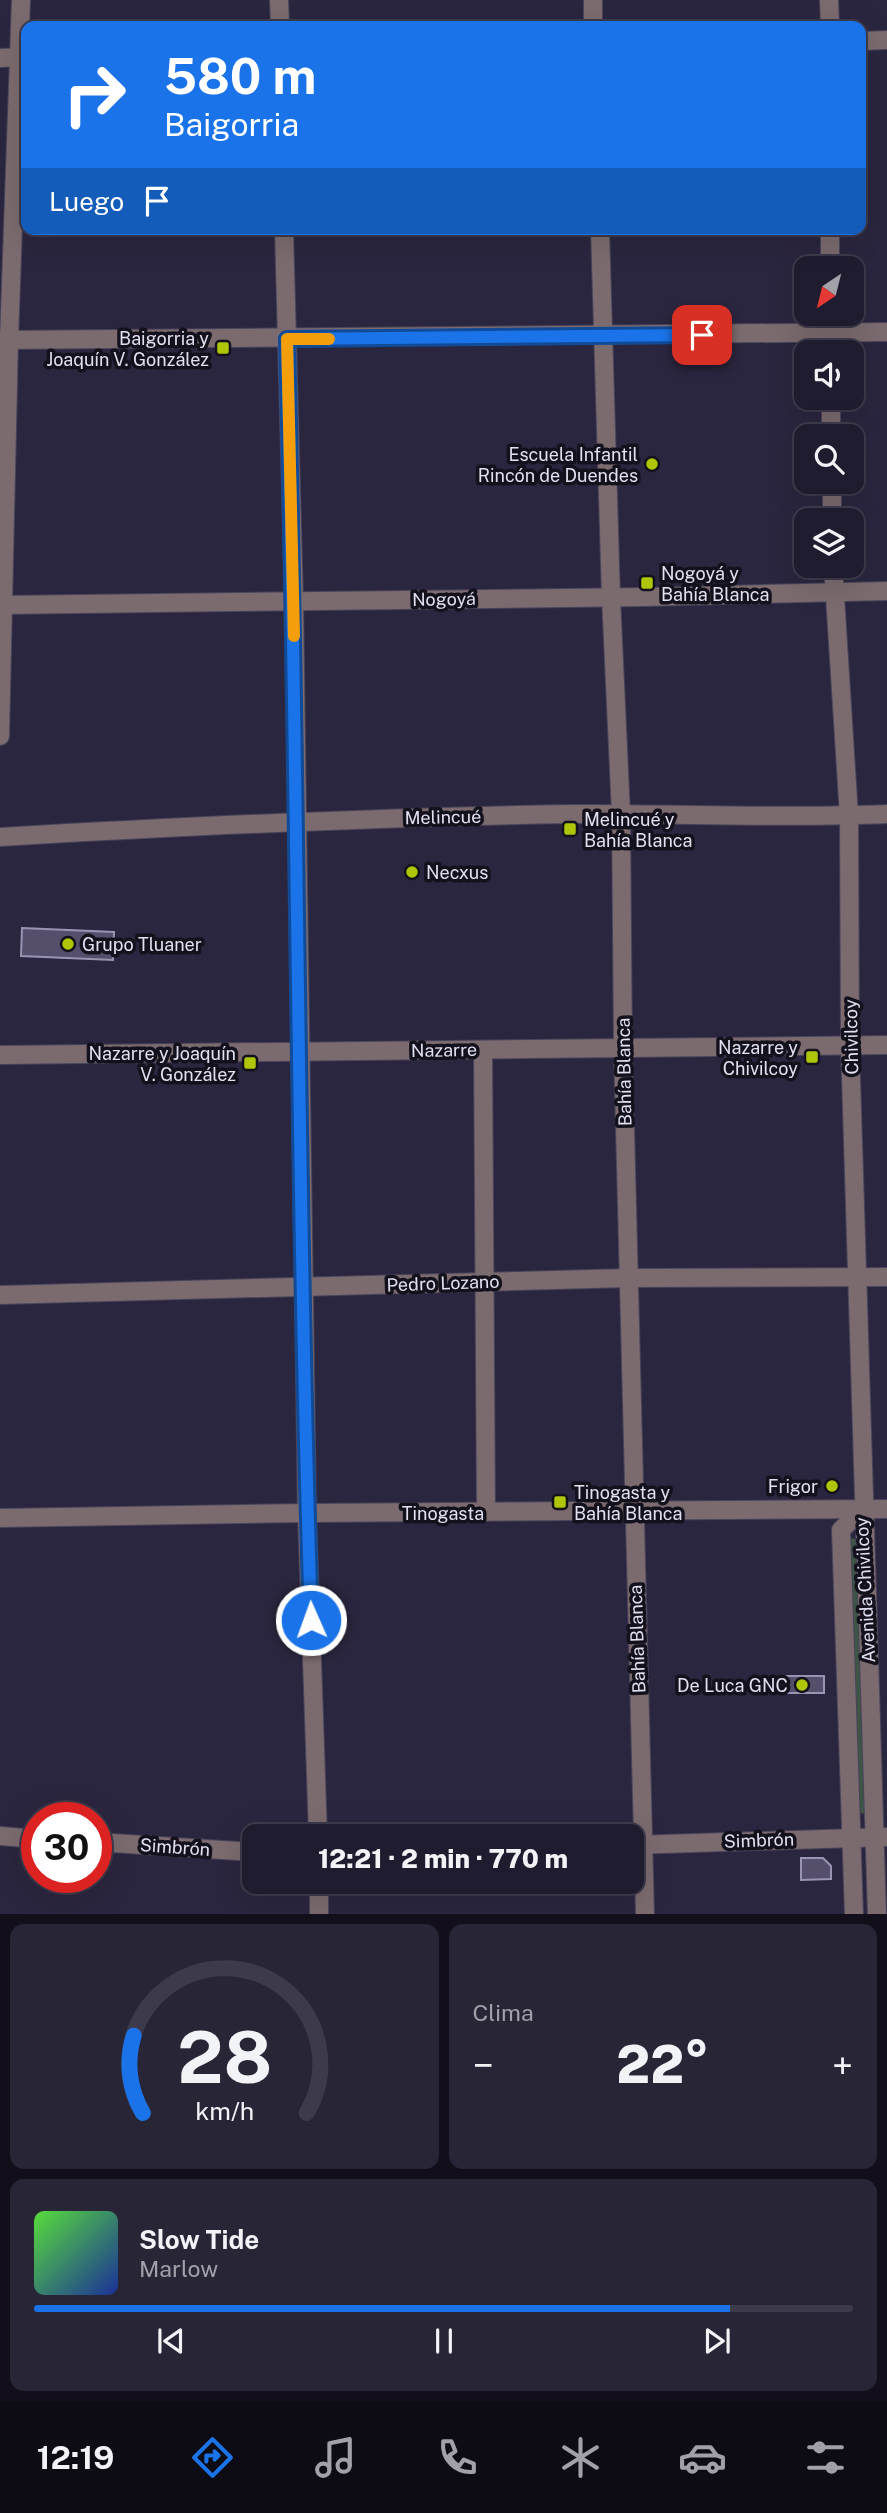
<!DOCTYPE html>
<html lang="es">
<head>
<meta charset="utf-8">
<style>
	:root { --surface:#201c2f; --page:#282537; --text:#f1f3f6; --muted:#a2a1aa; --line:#3d3a4b; --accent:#1a73e8 }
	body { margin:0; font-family:"Public Sans",sans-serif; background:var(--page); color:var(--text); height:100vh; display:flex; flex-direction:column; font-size:26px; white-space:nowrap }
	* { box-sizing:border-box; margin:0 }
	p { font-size:23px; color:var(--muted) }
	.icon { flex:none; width:38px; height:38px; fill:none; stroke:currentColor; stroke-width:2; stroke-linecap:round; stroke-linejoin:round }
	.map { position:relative; height:1914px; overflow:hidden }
	.side { display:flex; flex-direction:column; gap:10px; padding:10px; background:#120f1a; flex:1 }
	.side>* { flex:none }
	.banner { position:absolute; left:21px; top:21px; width:845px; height:214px; border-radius:14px; box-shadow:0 7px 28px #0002,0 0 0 2px var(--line); background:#1a73e8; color:#fff; overflow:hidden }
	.needle { width:46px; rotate:215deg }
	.tools { position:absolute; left:794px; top:256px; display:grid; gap:14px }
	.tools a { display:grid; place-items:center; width:70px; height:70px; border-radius:14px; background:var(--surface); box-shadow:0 7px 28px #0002,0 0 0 2px var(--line); font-size:35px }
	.speed { position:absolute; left:21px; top:1802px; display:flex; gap:14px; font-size:35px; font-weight:700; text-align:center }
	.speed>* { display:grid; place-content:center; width:91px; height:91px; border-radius:50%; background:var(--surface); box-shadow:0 7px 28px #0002,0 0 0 2px var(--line); line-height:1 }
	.speed .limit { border:10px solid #d22; background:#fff; color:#111 }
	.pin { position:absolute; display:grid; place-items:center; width:60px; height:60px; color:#fff; margin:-30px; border-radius:14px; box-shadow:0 4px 10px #0006 }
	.me { position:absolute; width:77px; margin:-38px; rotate:358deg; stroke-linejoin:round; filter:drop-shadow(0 0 5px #0008) }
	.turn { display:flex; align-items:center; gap:24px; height:147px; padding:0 28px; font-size:32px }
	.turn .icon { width:91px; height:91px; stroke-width:2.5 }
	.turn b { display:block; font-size:49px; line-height:60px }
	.then { display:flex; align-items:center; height:66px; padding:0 28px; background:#0003; gap:14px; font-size:26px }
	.big { font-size:52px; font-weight:800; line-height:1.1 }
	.side .tile { flex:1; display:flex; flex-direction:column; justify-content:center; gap:10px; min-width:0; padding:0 24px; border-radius:14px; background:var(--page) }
	.side .dial { align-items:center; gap:0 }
	.dial svg { height:182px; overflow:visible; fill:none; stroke:var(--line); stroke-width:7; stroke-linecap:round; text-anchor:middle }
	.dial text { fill:var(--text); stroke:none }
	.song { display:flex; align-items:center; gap:21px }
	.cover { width:84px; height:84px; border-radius:10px; background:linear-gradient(135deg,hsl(110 70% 55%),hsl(230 70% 35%)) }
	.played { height:7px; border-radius:4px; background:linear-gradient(90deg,var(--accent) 85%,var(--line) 85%) }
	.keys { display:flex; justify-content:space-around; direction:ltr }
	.heat { display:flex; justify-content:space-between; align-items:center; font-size:38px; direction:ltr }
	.side .tiles { flex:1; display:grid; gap:10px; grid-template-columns:1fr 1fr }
	.tile:last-child { grid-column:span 2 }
	.trip { position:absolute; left:242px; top:1824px; width:402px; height:70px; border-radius:14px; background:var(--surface); box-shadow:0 7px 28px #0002,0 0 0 2px var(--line); font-weight:800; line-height:70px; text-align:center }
	.tab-bar { display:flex; height:112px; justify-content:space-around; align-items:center; background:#0d0b13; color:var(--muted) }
	.tab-bar .icon { width:49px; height:49px }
	.tab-bar .current { color:var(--accent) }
	.tab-bar b { font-size:32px; color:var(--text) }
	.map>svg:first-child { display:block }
	.green { fill:#3e5445 }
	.building { fill:#554f6b; stroke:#9a94b4; stroke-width:2 }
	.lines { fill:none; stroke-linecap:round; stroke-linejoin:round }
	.minor-casing { stroke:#48445b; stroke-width:20 }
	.minor { stroke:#7b6b6f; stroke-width:18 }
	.route-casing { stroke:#114b97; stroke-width:18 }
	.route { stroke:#1a73e8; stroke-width:12 }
	.slow { stroke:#f59e0b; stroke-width:12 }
	.poi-dot { fill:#afc508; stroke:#13111c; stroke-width:2.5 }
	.labels { text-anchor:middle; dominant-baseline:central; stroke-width:7; stroke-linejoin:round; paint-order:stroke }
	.poi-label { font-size:18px; fill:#e1dff0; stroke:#13111c; text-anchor:end }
	.street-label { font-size:18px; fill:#e1dff0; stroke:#13111c }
</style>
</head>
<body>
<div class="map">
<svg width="887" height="1915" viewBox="0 0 887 1915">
	<rect width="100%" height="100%" fill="#2b263f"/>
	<path class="green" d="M852,1538L857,1540L866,1810L863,1814L858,1812L850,1540Z"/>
	<g class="building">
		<path d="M22,928L114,932L113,960L21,956Z"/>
		<rect x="780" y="1676" width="44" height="17"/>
		<path d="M801,1858H823L831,1866V1879L801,1880Z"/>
	</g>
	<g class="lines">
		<g class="minor-casing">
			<g id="minor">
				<path d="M279,0L280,26"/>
				<path d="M593,0V26"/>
				<path d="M829,0L830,26"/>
				<path d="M861,41L887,40"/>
				<path d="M0,58L26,57"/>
				<path d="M284,229L294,601L307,1513L318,1836"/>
				<path d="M600,229L611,597L621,814L623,1049L645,1915"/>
				<path d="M830,229V268"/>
				<path d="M830,313V352"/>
				<path d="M0,340L887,332"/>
				<path d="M831,397V436"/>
				<path d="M832,481V520"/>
				<path d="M833,565L849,816L850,1045L877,1915"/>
				<path d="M0,605L644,597L887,591"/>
				<path d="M0,736L9,340L21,0"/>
				<path d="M0,837C190,826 380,817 570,814C676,813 781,819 887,814"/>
				<path d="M483,1050L486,1512"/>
				<path d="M0,1055L887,1045"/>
				<path d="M0,1295L628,1278L887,1277"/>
				<path d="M0,1518L307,1513L887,1509"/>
				<path d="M0,1836L37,1839"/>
				<path d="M96,1842L254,1852"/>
				<path d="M632,1845L887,1837"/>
				<path d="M319,1881V1915"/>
				<path d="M854,1915L841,1530L862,1509"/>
			</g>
		</g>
		<use href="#minor" class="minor"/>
	</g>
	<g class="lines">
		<g class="route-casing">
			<path id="route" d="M311,1620C297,1193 298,766 287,339L702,335"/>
		</g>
		<use href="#route" class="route"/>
		<path class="slow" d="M294,636L287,339H329"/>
	</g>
	<g class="poi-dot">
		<rect x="216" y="341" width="14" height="14" rx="3.5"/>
		<circle cx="652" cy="464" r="7"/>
		<rect x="640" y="576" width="14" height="14" rx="3.5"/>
		<rect x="563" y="822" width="14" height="14" rx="3.5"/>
		<circle cx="412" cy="872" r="7"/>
		<circle cx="68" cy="944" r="7"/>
		<rect x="805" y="1050" width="14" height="14" rx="3.5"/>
		<rect x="243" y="1056" width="14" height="14" rx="3.5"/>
		<circle cx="832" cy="1486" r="7"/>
		<rect x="553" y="1495" width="14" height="14" rx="3.5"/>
		<circle cx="802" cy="1685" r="7"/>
	</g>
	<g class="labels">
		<g class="poi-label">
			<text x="209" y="338">Baigorria y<tspan x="209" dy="21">Joaquín V. González</tspan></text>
			<text x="638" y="454">Escuela Infantil<tspan x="638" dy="21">Rincón de Duendes</tspan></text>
			<text x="661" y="573" text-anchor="start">Nogoyá y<tspan x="661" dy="21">Bahía Blanca</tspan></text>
			<text x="584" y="819" text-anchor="start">Melincué y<tspan x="584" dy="21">Bahía Blanca</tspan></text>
			<text x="426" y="872" text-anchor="start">Necxus</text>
			<text x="82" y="944" text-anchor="start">Grupo Tluaner</text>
			<text x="798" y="1047">Nazarre y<tspan x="798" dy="21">Chivilcoy</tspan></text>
			<text x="236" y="1053">Nazarre y Joaquín<tspan x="236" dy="21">V. González</tspan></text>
			<text x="818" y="1486">Frigor</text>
			<text x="574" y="1492" text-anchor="start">Tinogasta y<tspan x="574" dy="21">Bahía Blanca</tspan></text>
			<text x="788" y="1685">De Luca GNC</text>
		</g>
		<g class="street-label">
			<text transform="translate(444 599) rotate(-1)">Nogoyá</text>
			<text transform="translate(443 817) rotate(-1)">Melincué</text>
			<text transform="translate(851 1037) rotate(-91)">Chivilcoy</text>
			<text transform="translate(444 1050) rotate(-1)">Nazarre</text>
			<text transform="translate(624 1072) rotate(-91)">Bahía Blanca</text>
			<text transform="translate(443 1283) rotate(-2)">Pedro Lozano</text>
			<text x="443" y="1513">Tinogasta</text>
			<text transform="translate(865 1590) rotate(-93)">Avenida Chivilcoy</text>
			<text transform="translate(637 1639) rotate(-92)">Bahía Blanca</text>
			<text transform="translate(759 1840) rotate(-2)">Simbrón</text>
			<text transform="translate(175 1847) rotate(4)">Simbrón</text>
		</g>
	</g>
</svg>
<div class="tools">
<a><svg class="needle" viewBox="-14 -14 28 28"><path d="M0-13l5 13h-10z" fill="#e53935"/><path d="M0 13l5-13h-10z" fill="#a2a1aa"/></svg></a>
<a><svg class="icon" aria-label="sound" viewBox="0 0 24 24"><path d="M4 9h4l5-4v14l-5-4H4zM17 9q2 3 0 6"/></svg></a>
<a><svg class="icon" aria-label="search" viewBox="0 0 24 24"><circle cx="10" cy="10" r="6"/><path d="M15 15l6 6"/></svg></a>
<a><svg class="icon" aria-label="layers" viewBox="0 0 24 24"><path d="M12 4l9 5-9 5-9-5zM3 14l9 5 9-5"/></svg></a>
</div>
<div class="speed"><div class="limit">30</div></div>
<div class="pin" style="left:702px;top:335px;background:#d93025"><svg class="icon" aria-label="arrive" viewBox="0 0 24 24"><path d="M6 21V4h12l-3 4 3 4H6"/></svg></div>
<svg class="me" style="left:311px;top:1620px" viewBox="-20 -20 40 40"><circle r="17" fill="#1a73e8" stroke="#fff" stroke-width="3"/><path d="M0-11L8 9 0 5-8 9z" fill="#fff"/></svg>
<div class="trip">12:21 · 2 min · 770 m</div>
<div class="banner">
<div class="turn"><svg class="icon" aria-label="right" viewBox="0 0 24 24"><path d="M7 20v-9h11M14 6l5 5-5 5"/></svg><div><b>580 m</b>Baigorria</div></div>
<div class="then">Luego<svg class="icon" aria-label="arrive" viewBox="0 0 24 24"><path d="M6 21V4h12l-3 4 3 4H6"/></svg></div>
</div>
</div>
<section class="side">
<div class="tiles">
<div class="tile dial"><svg viewBox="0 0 100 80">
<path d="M14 69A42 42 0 1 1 86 69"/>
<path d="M14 69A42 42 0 0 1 10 35" stroke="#1a73e8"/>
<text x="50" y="56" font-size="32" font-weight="700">28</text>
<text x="50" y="72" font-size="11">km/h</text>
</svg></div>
<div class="tile"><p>Clima</p>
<div class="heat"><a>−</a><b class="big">22°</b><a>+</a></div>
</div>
<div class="tile">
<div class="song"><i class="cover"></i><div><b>Slow Tide</b><p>Marlow</p></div></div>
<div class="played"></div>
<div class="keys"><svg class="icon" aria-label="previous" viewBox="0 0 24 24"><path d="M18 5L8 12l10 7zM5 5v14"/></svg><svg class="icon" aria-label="pause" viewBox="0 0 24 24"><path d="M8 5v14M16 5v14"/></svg><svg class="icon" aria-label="next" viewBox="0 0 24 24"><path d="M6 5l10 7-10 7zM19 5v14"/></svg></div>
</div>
</div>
</section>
<nav class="tab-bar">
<b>12:19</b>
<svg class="icon current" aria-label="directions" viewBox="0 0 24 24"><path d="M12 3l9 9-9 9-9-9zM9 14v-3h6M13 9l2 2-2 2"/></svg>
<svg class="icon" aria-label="music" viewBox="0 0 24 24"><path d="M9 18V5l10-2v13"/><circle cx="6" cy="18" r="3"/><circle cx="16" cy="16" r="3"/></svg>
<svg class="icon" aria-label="phone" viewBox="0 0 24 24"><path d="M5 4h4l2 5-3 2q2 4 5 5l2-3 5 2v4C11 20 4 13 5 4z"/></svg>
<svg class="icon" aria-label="climate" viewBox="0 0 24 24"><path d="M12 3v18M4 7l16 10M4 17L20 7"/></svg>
<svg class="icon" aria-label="car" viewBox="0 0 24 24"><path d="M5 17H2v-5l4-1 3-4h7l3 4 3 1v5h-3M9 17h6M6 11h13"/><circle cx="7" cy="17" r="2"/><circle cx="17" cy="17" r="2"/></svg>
<svg class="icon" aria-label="filters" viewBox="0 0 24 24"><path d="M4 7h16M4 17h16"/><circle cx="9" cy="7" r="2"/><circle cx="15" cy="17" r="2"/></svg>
</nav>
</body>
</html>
